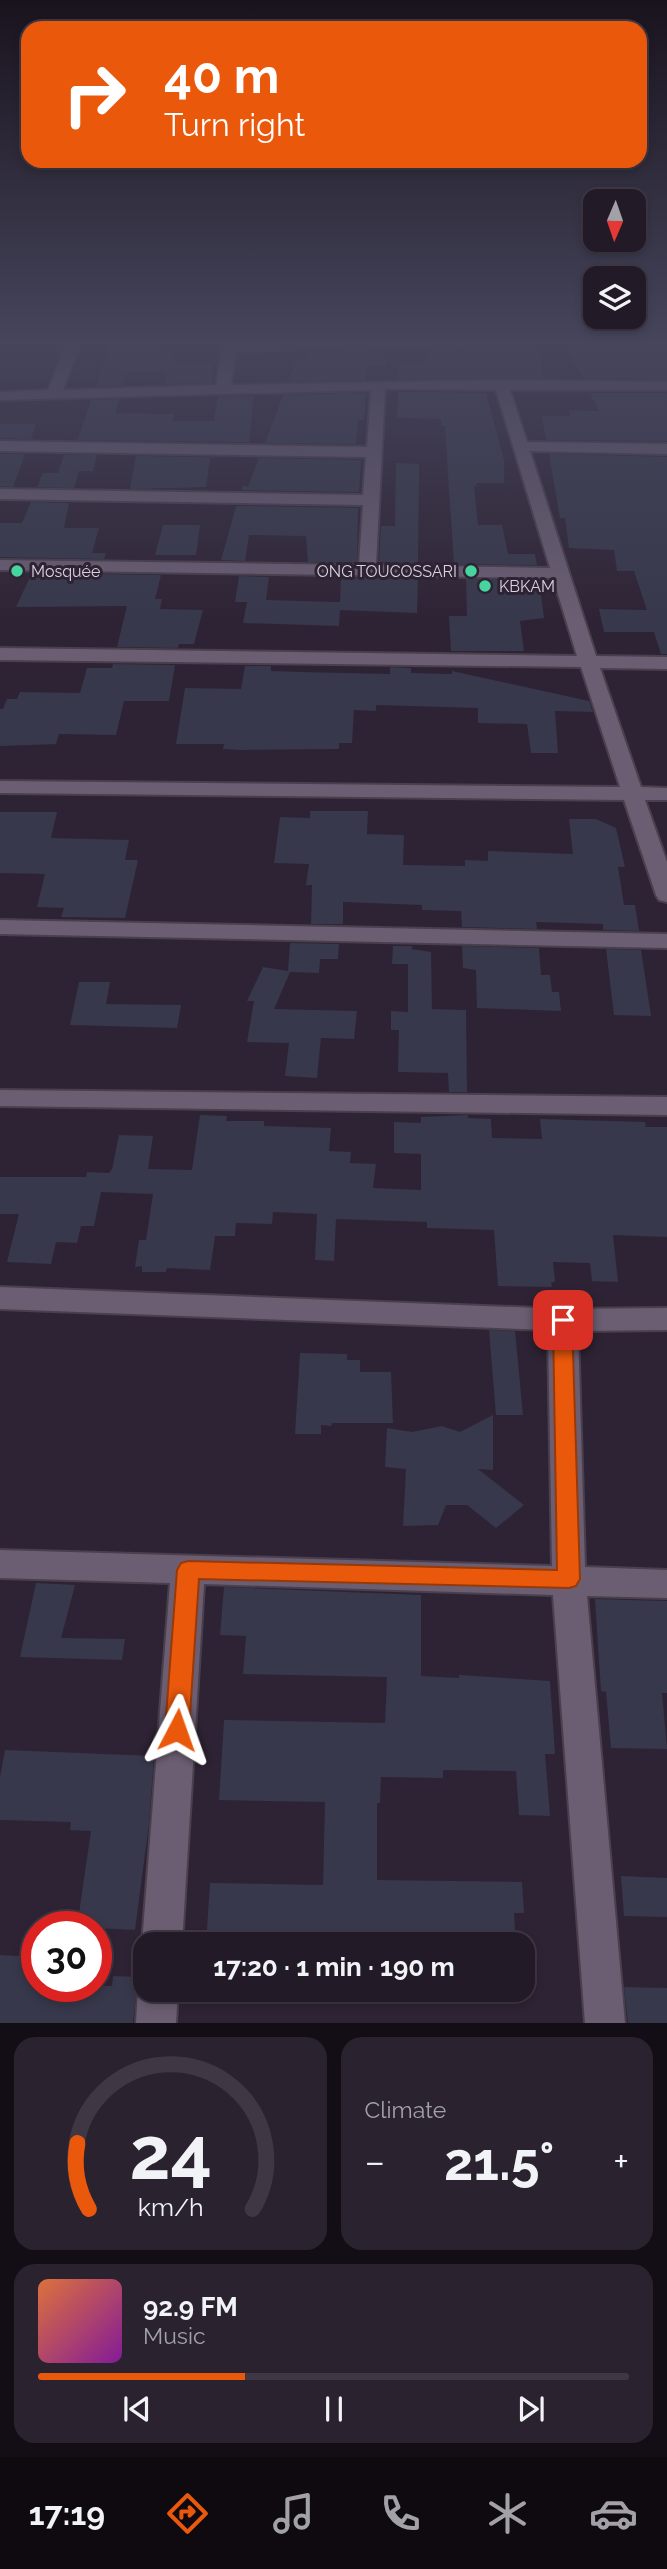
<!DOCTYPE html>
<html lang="en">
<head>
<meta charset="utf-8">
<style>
	:root { --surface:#221a27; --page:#2a232f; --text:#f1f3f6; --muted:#a2a1a7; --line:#3f3844; --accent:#ea580c }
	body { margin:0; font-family:Raleway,sans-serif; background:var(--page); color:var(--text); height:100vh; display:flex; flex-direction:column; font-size:26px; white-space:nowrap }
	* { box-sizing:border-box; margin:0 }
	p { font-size:23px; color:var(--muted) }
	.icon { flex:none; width:38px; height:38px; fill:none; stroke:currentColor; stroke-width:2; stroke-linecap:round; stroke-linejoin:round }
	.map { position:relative; height:2023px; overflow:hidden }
	.side { display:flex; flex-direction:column; gap:14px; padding:14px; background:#130e15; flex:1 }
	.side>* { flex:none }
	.guide { position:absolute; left:21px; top:21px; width:626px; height:147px; border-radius:21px; box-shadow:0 4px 10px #0003,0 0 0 2px var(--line); background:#ea580c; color:#fff; overflow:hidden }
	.needle { width:46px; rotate:182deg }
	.buttons { position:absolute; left:583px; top:189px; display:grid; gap:14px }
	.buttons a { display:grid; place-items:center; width:63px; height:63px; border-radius:14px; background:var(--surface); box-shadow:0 4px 10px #0003,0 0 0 2px var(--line); font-size:35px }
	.speed { position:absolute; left:21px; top:1911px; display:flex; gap:14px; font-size:35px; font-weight:700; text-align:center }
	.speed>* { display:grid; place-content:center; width:91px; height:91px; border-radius:50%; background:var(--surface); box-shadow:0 4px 10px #0003,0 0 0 2px var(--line); line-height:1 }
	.speed .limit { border:10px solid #d22; background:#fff; color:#111 }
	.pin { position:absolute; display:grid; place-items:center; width:60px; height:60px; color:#fff; margin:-30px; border-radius:14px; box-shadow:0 4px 10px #0006 }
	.me { position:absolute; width:77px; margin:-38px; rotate:4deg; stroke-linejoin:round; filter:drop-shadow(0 0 5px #0008) }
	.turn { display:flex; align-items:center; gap:24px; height:147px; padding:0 28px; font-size:32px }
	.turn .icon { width:91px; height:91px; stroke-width:2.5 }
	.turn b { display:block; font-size:49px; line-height:60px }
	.big { font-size:52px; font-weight:700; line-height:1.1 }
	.side .widget { flex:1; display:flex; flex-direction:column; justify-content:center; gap:10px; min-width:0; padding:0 24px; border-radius:21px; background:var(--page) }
	.side .dial { align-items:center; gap:0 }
	.dial svg { height:182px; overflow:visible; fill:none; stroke:var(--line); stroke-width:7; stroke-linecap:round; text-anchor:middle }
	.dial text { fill:var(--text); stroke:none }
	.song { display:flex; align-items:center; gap:21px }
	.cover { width:84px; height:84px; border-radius:10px; background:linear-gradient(135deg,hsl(20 70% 55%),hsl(290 70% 35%)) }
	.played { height:7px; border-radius:4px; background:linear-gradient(90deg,var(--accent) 35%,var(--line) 35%) }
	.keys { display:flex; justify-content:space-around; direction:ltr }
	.heat { display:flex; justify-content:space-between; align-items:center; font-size:38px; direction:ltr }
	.side .tiles { flex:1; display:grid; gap:14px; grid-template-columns:1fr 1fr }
	.widget:last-child { grid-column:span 2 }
	.trip { position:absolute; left:133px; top:1932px; width:402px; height:70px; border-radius:21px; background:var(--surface); box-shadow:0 4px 10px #0003,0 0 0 2px var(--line); font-weight:700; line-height:70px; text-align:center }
	.menu { display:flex; height:112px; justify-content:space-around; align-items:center; background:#0e0a10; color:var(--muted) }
	.menu .icon { width:49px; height:49px }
	.menu .on { color:var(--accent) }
	.menu b { font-size:32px; color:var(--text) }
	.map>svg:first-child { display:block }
	.building { fill:#37384b }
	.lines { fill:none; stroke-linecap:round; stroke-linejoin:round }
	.minor-casing { stroke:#493f4d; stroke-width:4 }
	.minor { fill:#6b5e72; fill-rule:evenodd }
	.route { fill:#ea580c; stroke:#983908; stroke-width:2 }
	.poi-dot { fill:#47d49e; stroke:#2e2334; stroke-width:2.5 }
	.labels { text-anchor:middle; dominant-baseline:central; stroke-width:6; stroke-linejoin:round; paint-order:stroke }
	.far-poi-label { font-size:16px; fill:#d9d2dd; stroke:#2e2334; text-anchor:start }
</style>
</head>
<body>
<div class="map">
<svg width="667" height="2023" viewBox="0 0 667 2023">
	<rect width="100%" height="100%" fill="#2e2334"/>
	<g class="building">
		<path d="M111,340H157L155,352H174L173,363L214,364L211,383L164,384L167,372H127L123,385L96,386Z"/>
		<path d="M501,344H533L535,351H539L544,378L398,379L399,363H424L431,349L466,352L463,347Z"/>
		<path d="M610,348H667V379L583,378L568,350Z"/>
		<path d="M383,350L387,366H367L366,380L288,381L297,360H309L307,352Z"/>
		<path d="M398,392L486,393L504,460V483H476L477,486H474L478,525H502L508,554H535L537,565L454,564L445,426H441V419L397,418Z"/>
		<path d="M366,393L364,420H358L356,444L265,443L283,395Z"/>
		<path d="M590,393H667V441L546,440L542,416H570L569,410L599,411Z"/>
		<path d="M254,396L249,442L74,440L78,439L91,400L119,399L115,413L174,414L172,421H214L218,397Z"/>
		<path d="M0,424H36L31,439L0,438Z"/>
		<path d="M0,454H25L13,487L0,486Z"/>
		<path d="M549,454L667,457V654H661L654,632H604L599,609L647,610L634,571H617L614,550L569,548L565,518H560Z"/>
		<path d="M64,455H97L93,471H79L74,488L37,487L43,473H58Z"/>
		<path d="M136,456L247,458H210L206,487L130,489Z"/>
		<path d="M259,458L361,460L359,492L242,490L243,485L248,487Z"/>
		<path d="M396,463L419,464L418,563L379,562L381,526H395Z"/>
		<path d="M31,502L69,503L64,528H99L92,553H106L104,559L0,557V523H22Z"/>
		<path d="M239,506L358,508L357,562H308L306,536L249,535L245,561L221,560L236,507Z"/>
		<path d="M163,525H200L196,555H155Z"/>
		<path d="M32,573L161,575L155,599H162L160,609L203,610L194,644H179L178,648L117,647L127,606L16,607Z"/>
		<path d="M239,576L269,577L266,600L340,602L341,578L418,579L417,613L340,610L339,626L243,623L247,602H235Z"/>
		<path d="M466,579L539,580L544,618L520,621L524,651H451L449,616H467Z"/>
		<path d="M113,664L175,665L169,701H124L116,735L59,734L56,744L0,746V709H3L7,699H17L20,692L80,693L87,668H112Z"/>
		<path d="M245,666H271V671L301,672L390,674V667L411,668V673L452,674V671L589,701L593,712L555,711L558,753H531L527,724L478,723V708L376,705V711L354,710L352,743H339V749L240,750L223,749L224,744H176L185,688L241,689Z"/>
		<path d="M310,811H368L367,834L404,835L403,865L465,866V860L488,861V851L573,854L569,819H596L616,828L625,867H618L624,905H635L639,931L603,930V924L536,922L537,929L462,927L461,911L422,910V905L343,902V924H311L312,885H306L309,864L274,863L280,817L310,818Z"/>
		<path d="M0,812H57L51,838L129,840L125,860H138L125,918L61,917L64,908L37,907L45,874L0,873Z"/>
		<path d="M290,943L339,944L338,959H320L319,973L290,972L274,1009L357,1011L354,1039L321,1038L317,1078L285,1076L289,1043L247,1042L254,1001H247L263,967L288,971Z"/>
		<path d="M393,946H412V949L431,952L432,1009L466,1010L467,1092H449L448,1073L398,1072L399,1030H391V1011L408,1012V964H392Z"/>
		<path d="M462,946L539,948L541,975H550L552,992H559L561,1011L477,1008L476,970L463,968Z"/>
		<path d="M606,949L641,950L651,1016L614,1015Z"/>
		<path d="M79,982H110L106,1004L181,1005L177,1028L70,1025Z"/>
		<path d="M200,1115L227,1116L226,1121H264V1126L331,1128L329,1151L351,1152L350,1163L376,1164L373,1188L421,1190V1154L394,1153V1122L421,1123V1117L468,1115V1118L491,1119L492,1138L542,1139L540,1119L645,1122L646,1127H667V1237L613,1235L618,1282L592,1281L590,1263L553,1262L555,1282H551L552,1287L498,1286L494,1230L427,1228V1222L336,1219L334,1261L315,1260L317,1214L273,1212L272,1224L236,1223L235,1236H215L210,1270L167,1268L166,1272H142V1266L135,1267L139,1240H146L153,1194L101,1192L94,1226H81L77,1243L56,1242L51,1264L7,1262L19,1214H0V1177H86L87,1172L109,1173L112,1169L119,1135L153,1136L148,1169L192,1170Z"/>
		<path d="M489,1330L515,1331L523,1415H496Z"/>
		<path d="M300,1353L347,1354V1360H360V1372H391L393,1423H332L331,1426L321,1425V1434H295Z"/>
		<path d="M493,1415V1470L478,1469L524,1505L496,1528L467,1505H446L438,1525L403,1526L406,1469L385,1467L387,1428L412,1432L442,1426L460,1432Z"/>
		<path d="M36,1583L75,1585L61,1638L125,1639L122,1660L20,1657Z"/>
		<path d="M224,1587L421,1595V1676L459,1678V1675L550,1681L555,1754H545L550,1816L519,1815L516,1771L443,1770V1778L381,1777L380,1803H377V1880L522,1882L524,1913H514L516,1944H206L210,1883L323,1885L325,1802L219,1800L224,1720L385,1723L387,1677L243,1674L246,1636L220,1635Z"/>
		<path d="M595,1599L667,1601V1693H662L667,1749L611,1748L606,1692L601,1691Z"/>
		<path d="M5,1750L154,1756L149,1824L135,1930L77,1927L91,1831L70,1830L71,1822L0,1820V1777Z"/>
		<path d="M621,1876L667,1878V1917L624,1916Z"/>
		<path d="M0,1955L37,1957V1986H112L113,1976L138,1977L133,2023H0Z"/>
		<path d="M624,1987L667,1988V2023H628Z"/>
	</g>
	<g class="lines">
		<g class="minor-casing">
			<g id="minor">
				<path d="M68,340H82L63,390L216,385L224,340H238L237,343L503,340L496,344L236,351L231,385L501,380L667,382V390H510L527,442L667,444V454L530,451L596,656L667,657V669L600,668L641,787L667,788V800H645L667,862V902L659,900L656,895L624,800L0,793V781L620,787L581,667L0,660V648L577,656L553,578L0,570V560L359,565L363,505L0,499V489L363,495L366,457L0,451V441L367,447L371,390L0,400V392L48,390ZM385,389L496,390L550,568L376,565Z"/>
				<path d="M0,920L667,934V948L0,934Z"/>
				<path d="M0,1090L667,1097V1115L0,1106Z"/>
				<path d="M0,1287L563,1309L667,1308V1330L578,1331L585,1567L667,1570V1598L587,1596L625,2023H585L553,1595L204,1584L182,1944H145V1951L142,1944L170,1583L0,1578V1550L552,1566L548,1330L0,1309Z"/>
				<path d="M145,1975V1990H178L176,2023H136L138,1990Z"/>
			</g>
		</g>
		<use href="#minor" class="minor"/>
	</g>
	<linearGradient id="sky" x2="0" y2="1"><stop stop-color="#19131d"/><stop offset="0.55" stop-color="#46455c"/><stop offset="1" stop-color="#46455c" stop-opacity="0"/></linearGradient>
	<rect width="667" height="623" fill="url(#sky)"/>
	<path class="route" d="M563,1313L570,1315L572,1320L580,1579L576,1586L569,1588L199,1579L189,1730L185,1738L177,1741L169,1738L165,1730L177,1570L181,1563L188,1561L557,1570L553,1320L556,1315Z"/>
	<g class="poi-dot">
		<circle cx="17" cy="571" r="7"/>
		<circle cx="471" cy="571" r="7"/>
		<circle cx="485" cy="586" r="7"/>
	</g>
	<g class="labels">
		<g class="far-poi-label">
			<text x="31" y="571">Mosquée</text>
			<text x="457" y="571" text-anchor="end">ONG TOUCOSSARI</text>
			<text x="499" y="586">KBKAM</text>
		</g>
	</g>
</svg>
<div class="buttons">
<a><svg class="needle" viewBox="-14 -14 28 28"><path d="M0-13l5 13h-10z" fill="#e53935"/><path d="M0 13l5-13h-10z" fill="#a2a1a7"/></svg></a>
<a><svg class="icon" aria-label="layers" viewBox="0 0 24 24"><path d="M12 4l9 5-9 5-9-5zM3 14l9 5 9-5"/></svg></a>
</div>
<div class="speed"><div class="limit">30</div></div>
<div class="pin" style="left:563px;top:1320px;background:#d93025"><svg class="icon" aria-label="arrive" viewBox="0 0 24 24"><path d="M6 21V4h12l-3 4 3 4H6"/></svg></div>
<svg class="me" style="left:177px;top:1730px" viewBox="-20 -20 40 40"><path d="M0-17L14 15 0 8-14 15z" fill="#ea580c" stroke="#fff" stroke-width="4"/></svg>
<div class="trip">17:20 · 1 min · 190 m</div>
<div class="guide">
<div class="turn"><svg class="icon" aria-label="right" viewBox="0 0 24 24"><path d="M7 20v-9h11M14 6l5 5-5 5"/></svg><div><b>40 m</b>Turn right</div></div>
</div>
</div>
<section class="side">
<div class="tiles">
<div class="widget dial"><svg viewBox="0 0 100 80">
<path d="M14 69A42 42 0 1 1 86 69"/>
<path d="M14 69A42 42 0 0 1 9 40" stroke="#ea580c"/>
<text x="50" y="56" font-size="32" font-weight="700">24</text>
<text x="50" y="72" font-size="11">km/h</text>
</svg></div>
<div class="widget"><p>Climate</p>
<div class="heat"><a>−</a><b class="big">21.5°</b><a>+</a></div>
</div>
<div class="widget">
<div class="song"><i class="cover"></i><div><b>92.9 FM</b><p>Music</p></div></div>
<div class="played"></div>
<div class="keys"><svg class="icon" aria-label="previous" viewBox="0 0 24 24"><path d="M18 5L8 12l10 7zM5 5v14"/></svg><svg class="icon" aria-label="pause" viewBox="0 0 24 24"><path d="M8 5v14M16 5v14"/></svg><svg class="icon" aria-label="next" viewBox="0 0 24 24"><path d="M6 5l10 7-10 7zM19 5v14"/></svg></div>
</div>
</div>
</section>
<nav class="menu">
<b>17:19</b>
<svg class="icon on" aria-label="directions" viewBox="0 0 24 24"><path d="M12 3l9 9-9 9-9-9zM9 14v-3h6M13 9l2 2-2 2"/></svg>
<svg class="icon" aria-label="music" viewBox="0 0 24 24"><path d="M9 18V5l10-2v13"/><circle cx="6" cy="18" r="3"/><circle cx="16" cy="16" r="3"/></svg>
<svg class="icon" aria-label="phone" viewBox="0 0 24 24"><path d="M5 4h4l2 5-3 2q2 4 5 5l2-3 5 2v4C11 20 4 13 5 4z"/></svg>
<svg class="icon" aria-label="climate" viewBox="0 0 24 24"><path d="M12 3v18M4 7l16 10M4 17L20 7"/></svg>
<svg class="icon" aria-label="car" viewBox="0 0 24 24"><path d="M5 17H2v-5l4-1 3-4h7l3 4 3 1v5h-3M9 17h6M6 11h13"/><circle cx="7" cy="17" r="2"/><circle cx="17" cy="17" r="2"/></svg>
</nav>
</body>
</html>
